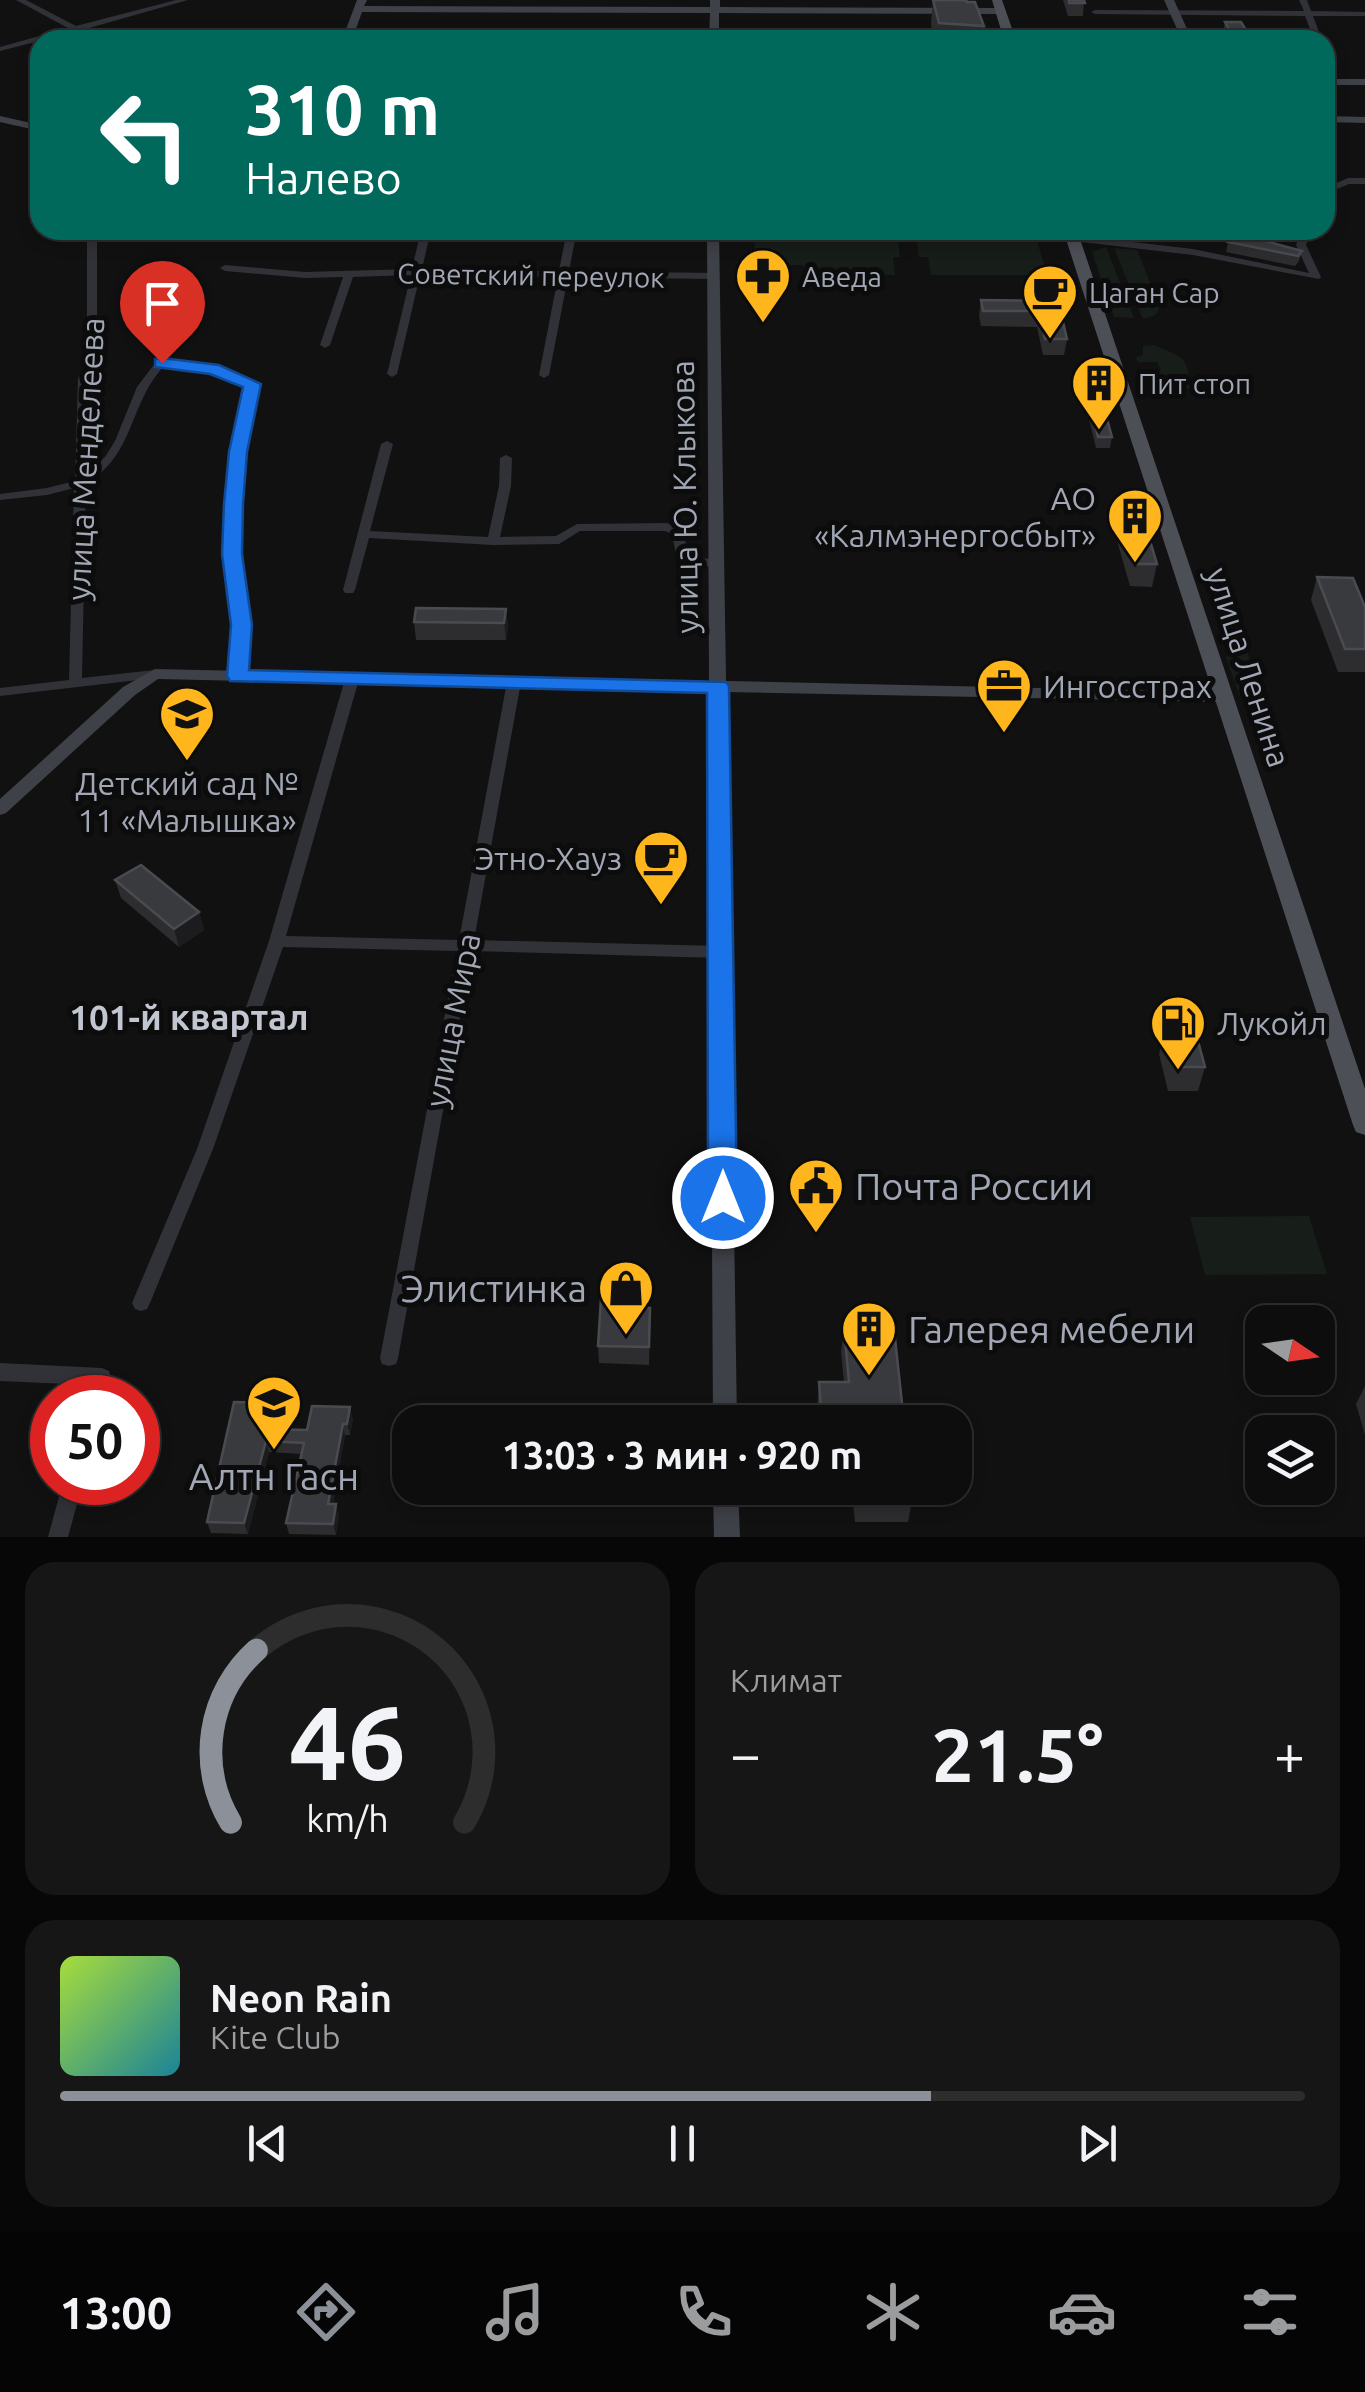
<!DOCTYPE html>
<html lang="ru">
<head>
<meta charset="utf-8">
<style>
	:root { --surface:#0d0d0e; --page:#161617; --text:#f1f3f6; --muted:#9a9c9e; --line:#2d2d2e; --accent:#8c9099 }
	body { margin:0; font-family:Ubuntu,sans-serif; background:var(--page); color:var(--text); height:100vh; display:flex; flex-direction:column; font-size:38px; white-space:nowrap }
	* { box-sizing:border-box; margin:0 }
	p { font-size:32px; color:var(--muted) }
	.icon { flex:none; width:55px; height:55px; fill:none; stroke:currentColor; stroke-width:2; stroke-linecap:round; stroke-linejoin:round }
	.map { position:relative; height:1537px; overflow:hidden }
	.side { display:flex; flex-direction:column; gap:25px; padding:25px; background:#070708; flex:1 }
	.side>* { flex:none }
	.banner { position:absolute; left:30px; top:30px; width:1305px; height:210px; border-radius:30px; box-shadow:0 5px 15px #0003,0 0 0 2px var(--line); background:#00695c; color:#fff; overflow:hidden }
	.needle { width:65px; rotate:103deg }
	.buttons { position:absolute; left:1245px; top:1305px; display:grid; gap:20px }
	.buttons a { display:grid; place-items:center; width:90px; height:90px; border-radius:20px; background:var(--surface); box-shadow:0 5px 15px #0003,0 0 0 2px var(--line); font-size:50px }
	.speed { position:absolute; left:30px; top:1375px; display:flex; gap:20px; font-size:50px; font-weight:700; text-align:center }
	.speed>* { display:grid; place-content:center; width:130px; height:130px; border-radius:50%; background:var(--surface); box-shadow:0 5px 15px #0003,0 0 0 2px var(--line); line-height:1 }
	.speed .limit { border:15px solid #d22; background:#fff; color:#111 }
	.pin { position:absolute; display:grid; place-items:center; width:85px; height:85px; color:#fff; margin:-102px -42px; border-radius:50% 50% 50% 0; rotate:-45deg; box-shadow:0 0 10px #0007 }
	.pin .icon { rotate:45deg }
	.me { position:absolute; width:110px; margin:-55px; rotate:0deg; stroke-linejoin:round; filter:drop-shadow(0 0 8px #0008) }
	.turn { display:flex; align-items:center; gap:35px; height:210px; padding:0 50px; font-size:45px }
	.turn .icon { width:130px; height:130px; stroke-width:2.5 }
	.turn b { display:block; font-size:70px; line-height:85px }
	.big { font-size:75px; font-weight:700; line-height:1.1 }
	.side .tile { flex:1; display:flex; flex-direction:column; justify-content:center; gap:15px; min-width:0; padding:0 35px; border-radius:30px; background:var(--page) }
	.side .dial { align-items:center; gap:0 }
	.dial svg { height:260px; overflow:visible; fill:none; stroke:var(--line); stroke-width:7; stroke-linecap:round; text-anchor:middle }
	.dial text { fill:var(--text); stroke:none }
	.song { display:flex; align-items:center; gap:30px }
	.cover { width:120px; height:120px; border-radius:15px; background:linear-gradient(135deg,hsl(80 70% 55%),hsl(190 70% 35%)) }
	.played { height:10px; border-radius:5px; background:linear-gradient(90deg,var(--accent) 70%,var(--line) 70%) }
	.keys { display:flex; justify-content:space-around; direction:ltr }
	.heat { display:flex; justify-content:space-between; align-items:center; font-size:55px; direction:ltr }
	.side .tiles { flex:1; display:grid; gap:25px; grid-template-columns:1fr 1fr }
	.tile:last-child { grid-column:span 2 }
	.trip { position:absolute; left:392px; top:1405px; width:580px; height:100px; border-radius:30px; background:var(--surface); box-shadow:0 5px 15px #0003,0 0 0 2px var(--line); font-weight:700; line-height:100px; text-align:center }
	.menu { display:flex; height:160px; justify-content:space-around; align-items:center; background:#050506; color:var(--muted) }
	.menu .icon { width:70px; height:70px }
	.menu .active { color:var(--accent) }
	.menu b { font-size:45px; color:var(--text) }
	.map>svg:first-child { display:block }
	.green { fill:#171d18 }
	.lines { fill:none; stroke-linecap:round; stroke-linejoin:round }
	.street { fill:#313238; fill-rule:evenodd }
	.secondary { fill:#3f4148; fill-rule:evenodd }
	.primary { fill:#4d4f57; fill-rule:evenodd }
	.wall { fill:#2d2d30 }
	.shaded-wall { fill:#1c1c1e }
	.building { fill:#393a3e; stroke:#4a4b51; stroke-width:2.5 }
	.route { fill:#1a73e8; stroke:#114b97; stroke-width:2.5 }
	.labels { text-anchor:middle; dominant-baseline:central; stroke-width:10; stroke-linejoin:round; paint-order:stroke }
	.far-street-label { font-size:28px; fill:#a1a7b4; stroke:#0c0c0d }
	.far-poi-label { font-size:28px; fill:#a1a7b4; stroke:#0c0c0d; text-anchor:start }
	.street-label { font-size:32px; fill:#a1a7b4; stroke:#0c0c0d }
	.poi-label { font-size:32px; fill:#a1a7b4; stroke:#0c0c0d; text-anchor:end }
	.neighbourhood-label { font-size:35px; font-weight:bold; fill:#c2c6d0; stroke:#0c0c0d }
	.near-poi-label { font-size:38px; fill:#a1a7b4; stroke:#0c0c0d; text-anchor:start }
</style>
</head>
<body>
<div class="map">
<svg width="1365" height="1537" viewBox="0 0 1365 1537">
	<rect width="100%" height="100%" fill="#111112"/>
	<g class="green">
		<path d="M814,230H857L898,240L900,257H893L895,275L805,274L803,265H754L755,239H815L811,234Z"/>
		<path d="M952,230H1034L1047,275H931L928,257H919L917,240Z"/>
		<path d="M1106,247L1134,318L1114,317L1092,252Z"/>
		<path d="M1114,248L1137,250L1160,307L1156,315L1143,319Z"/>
		<path d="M1154,345C1185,358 1185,354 1192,389L1161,388L1155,374L1161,371L1157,362H1137L1136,357L1143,355V346Z"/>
		<path d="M1223,611L1236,613L1261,697H1240L1226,657L1234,652L1229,634L1232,628Z"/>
		<path d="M1309,1216L1327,1274L1205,1275L1190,1217Z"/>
	</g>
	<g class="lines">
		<g class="street">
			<path d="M16,0H26L76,26L176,0H188L82,30L100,40H90L74,32L0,51V47L68,28Z"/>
			<path d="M1299,0H1307L1311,11L1365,12V16H1313L1322,40H1314L1305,16L1095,14L1091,12L1095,10L1304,11Z"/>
			<path d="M1365,178V184H1349L1325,194V188L1348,178Z"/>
			<path d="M92,230L97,233V369L88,379L86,474L105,457L115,441L137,387L156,362L171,284L179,286L167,361L217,367L257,384L244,452L240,504L238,555L247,625L244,676L238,680L232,676L235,625L226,555L228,504L232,452L246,386L211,372L164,366C128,405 136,453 86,484L82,678L155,670L161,674L155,678L0,696V688L69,680L74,488L47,495L0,500V494L47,488L75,481L78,378L87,368V233Z"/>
			<path d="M306,230H316L312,237L309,238L304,235Z"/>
			<path d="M421,230H431L422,269L559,271L567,230H577L569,271L713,273L718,276L713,279L568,277L549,375L544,378L539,375L558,277L420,275L397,374L392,377L387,374L411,275L353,277L330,345L325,348L320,345L343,277L305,278L225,271L220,268L225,265L305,272L412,269Z"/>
			<path d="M1301,230H1311L1306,245L1321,277L1319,279L1193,255L1073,241L1068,238L1073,235L1193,249L1309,273L1296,245Z"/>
			<path d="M387,441L393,444L370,531L488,537L499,486L500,458L506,455L512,458L511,486L500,537L556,536L577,524L667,523L684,532L688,558L717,559L723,563L717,567L678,564L672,534L665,531H580L559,544L493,545L369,538L355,590L353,593H345L343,590L381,444Z"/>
			<path d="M352,675L359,679L286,936L459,940L507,682L514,678L521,682L474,940L720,946L725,948L728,952L725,956L720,958L472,951L398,1358L396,1364L389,1366L382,1364L380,1358L457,951L283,947L213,1149L150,1303L147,1309L141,1311L135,1309L132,1303L197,1149L269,941L345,679Z"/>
			<path d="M0,1363L102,1368L109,1371L111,1377L107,1398H88L91,1385L0,1381Z"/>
			<path d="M63,1482H83L68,1537H48Z"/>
		</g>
		<g class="secondary">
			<path d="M357,0H367L364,6L710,7V0H720V7L1001,8L1006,11L1001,14L719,13V40H709L710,13L362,12L352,40H342Z"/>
			<path d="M1164,0H1174L1192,40H1182Z"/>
			<rect x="1325" y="79" width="40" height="6"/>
			<path d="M0,116L40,125V131L0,122Z"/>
			<path d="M1325,116L1365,117V123L1325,122Z"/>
			<path d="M707,230H719L726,681L1226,692L1234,697L1226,702L726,692L737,1422H713L709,691L158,679L135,695L6,813L0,815V799L123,687L155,669L709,681Z"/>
			<path d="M713,1488H738L740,1537H714Z"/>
		</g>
		<g class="primary">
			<path d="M992,0H1002L1016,40H1004Z"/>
			<path d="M1063,230H1077L1365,1089V1135L1356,1132L1353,1125Z"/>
		</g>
	</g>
	<g class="wall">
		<path d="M933,0L984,26L983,40H934L931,24Z"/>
		<path d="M1063,0H1084L1083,16H1068Z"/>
		<path d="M1225,22L1251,38L1250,40H1228L1223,31Z"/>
		<path d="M1228,242L1302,251L1299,261L1295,266L1226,252Z"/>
		<path d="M981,300L1058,301L1067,339L1064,355H1043L1037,327L981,326L979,316Z"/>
		<path d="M1090,404L1112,437L1110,448H1096L1088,415Z"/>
		<path d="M1122,521L1157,564L1152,587L1130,586L1118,544Z"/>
		<path d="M1317,577L1365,607V672H1338L1311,600Z"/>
		<path d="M506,609L508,626L506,640H416L414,622Z"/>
		<path d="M115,880L199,912L204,930L179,947L121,898Z"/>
		<path d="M1165,1030L1205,1067L1198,1091H1168L1159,1054Z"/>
		<path d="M626,1300L625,1307L650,1308L649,1365L599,1363L598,1346Z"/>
		<path d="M844,1329L904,1422H806L807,1408H817L819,1382H844L841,1352Z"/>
		<path d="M1365,1386V1435L1356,1404Z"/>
		<path d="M272,1403L275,1414L272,1429L307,1430L353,1418L350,1435H345L333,1504L339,1515L336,1535L289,1534L286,1523L302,1454L269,1452L248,1534L211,1533L207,1522Z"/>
		<path d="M823,1488H911L912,1500L908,1522H855L853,1504H824Z"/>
	</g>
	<g class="shaded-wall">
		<path d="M506,609L508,626L506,640L504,623Z"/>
		<path d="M199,912L204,930L179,947L174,929Z"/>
		<path d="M272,1403L275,1414L270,1440L267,1429Z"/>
		<path d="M350,1407L353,1418L350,1435L347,1424Z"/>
		<path d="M343,1424L345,1435L331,1515L328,1504Z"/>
		<path d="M266,1441L269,1452L248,1534L244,1523Z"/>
		<path d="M336,1504L339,1515L336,1535L333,1524Z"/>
	</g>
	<g class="building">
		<path d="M933,0H966L967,2H975L984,26L939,23Z"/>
		<path d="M1069,0H1084L1085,3H1069Z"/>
		<path d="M1225,22H1241L1251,38H1234Z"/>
		<path d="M1236,233L1302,251L1298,256L1228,242Z"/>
		<path d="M981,300L1058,301L1067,339H1045L1039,311H983Z"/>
		<path d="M1090,404L1103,405L1112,437H1098Z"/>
		<path d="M1122,521H1144L1157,564H1134Z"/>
		<path d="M1317,577L1353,578L1365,607V649H1345Z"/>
		<path d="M416,608L506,609L504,623L414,622Z"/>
		<path d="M141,865L199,912L174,929L115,880Z"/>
		<path d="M1165,1030H1195L1205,1067H1175Z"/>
		<path d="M602,1282H625L624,1307L650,1308L649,1347L598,1346Z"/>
		<path d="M844,1329H894L904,1422H808L807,1408H821L819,1382H849Z"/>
		<path d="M234,1402L272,1403L267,1429L307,1430L312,1406L350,1407L347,1424H343L328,1504H336L333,1524L286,1523L304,1443L266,1441L244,1523L207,1522Z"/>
		<path d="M857,1488H911L912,1500H858Z"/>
	</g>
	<path class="route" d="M162,358L219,365L261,384L247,452L243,504L242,554L252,625L249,670L726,682L729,686L737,1198L733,1207L723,1211L713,1207L708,1198L707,693L230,681L227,676L231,625L222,554L224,504L229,452L243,387L210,374L155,367V359Z"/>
	<defs>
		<g id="pharmacy-pin" transform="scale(2.875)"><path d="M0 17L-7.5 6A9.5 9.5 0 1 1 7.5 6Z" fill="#ffb51c" stroke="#0c0c0d"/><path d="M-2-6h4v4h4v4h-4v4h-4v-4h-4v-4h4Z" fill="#111"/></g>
		<g id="cafe-pin" transform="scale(2.875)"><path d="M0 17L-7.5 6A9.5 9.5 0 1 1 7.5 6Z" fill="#ffb51c" stroke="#0c0c0d"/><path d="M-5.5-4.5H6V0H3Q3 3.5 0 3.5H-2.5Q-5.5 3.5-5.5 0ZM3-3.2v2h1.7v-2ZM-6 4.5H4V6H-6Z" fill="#111"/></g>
		<g id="building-pin" transform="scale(2.875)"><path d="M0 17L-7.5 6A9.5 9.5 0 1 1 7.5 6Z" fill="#ffb51c" stroke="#0c0c0d"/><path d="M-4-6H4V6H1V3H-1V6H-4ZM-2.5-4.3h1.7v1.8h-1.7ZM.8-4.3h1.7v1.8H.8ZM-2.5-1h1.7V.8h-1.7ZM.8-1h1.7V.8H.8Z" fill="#111"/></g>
		<g id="office-pin" transform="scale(2.875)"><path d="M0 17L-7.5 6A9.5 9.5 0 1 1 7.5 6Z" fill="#ffb51c" stroke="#0c0c0d"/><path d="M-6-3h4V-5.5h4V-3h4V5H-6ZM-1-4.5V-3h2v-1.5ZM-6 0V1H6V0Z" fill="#111"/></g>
		<g id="school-pin" transform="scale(2.875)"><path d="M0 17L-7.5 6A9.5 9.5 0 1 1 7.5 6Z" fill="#ffb51c" stroke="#0c0c0d"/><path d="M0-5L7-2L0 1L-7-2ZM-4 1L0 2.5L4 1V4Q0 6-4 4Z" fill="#111"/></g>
		<g id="fuel-pin" transform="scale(2.875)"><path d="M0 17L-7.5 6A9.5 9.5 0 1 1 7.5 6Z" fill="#ffb51c" stroke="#0c0c0d"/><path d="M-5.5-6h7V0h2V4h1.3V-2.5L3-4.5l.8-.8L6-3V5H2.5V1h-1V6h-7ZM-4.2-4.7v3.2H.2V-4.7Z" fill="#111"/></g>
		<g id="civic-pin" transform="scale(2.875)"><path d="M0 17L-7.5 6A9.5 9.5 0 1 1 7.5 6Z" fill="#ffb51c" stroke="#0c0c0d"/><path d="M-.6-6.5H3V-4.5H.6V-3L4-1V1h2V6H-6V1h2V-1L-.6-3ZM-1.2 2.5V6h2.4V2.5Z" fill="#111"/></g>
		<g id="shop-pin" transform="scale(2.875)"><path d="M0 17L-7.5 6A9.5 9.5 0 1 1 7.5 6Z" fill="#ffb51c" stroke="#0c0c0d"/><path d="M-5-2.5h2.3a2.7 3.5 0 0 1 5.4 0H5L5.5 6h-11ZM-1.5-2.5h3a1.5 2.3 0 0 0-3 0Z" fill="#111"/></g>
	</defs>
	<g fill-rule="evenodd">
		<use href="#pharmacy-pin" x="763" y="276"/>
		<use href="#cafe-pin" x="1050" y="292"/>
		<use href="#building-pin" x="1099" y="383"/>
		<use href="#building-pin" x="1135" y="516"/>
		<use href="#office-pin" x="1004" y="686"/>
		<use href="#school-pin" x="187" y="714"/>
		<use href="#cafe-pin" x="661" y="858"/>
		<use href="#fuel-pin" x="1178" y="1023"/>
		<use href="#civic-pin" x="816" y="1186"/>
		<use href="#shop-pin" x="626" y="1288"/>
		<use href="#building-pin" x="869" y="1329"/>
		<use href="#school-pin" x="274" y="1403"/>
	</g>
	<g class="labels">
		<g class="far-street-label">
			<text transform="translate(531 275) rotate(1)">Советский переулок</text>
		</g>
		<g class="far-poi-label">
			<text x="802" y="276">Аведа</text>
			<text x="1089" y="292">Цаган Сар</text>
			<text x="1138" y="383">Пит стоп</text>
		</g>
		<g class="street-label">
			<text transform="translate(85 459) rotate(-87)">улица Менделеева</text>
			<text transform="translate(684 497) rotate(-91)">улица Ю. Клыкова</text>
			<text transform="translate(1249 667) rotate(72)">улица Ленина</text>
			<text transform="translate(452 1020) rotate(-79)">улица Мира</text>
		</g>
		<g class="poi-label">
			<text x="1096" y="498">АО<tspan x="1096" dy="37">«Калмэнергосбыт»</tspan></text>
			<text x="1043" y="686" text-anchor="start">Ингосстрах</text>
			<text x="187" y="783" text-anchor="middle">Детский сад №<tspan x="187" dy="37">11 «Малышка»</tspan></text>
			<text x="622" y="858">Этно-Хауз</text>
			<text x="1217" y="1023" text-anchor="start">Лукойл</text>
		</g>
		<g class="neighbourhood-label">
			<text x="189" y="1017">101-й квартал</text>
		</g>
		<g class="near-poi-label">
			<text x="855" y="1186">Почта России</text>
			<text x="587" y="1288" text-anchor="end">Элистинка</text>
			<text x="908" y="1329">Галерея мебели</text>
			<text x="274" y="1476" text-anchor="middle">Алтн Гасн</text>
		</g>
	</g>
</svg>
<div class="buttons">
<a><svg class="needle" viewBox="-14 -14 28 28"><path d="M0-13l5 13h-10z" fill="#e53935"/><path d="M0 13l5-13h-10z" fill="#9a9c9e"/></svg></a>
<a><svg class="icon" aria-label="layers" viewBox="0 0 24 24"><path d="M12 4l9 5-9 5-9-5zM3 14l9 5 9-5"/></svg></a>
</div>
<div class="speed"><div class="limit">50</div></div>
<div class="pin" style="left:162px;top:363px;background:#d93025"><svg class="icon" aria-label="arrive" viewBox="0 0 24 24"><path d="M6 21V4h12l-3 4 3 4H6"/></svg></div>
<svg class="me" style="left:723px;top:1198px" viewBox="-20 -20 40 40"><circle r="17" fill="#1a73e8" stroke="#fff" stroke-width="3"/><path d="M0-11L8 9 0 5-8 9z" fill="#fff"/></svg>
<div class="trip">13:03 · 3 мин · 920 m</div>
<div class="banner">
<div class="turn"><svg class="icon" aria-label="left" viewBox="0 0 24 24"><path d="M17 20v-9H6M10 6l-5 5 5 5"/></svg><div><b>310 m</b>Налево</div></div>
</div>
</div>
<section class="side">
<div class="tiles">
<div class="tile dial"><svg viewBox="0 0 100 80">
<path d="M14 69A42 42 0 1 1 86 69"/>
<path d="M14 69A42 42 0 0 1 22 16" stroke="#8c9099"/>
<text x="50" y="56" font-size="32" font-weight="700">46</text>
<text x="50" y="72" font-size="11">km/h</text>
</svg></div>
<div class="tile"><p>Климат</p>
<div class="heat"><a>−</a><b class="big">21.5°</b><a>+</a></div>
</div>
<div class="tile">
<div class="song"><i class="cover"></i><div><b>Neon Rain</b><p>Kite Club</p></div></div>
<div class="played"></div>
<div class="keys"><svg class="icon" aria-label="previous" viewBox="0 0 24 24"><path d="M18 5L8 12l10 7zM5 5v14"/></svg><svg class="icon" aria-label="pause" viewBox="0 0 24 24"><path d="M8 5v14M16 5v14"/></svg><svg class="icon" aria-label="next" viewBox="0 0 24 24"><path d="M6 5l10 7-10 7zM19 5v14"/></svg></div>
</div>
</div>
</section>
<nav class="menu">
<b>13:00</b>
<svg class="icon active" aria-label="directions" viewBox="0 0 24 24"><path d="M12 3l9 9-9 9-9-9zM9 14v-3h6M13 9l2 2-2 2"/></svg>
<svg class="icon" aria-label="music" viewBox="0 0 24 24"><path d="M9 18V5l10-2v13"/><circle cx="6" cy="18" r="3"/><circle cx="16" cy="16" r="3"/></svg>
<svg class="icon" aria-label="phone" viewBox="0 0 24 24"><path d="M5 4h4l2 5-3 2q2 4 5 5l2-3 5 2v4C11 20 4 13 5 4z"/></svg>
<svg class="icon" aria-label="climate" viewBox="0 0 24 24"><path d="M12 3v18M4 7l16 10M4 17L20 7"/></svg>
<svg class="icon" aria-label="car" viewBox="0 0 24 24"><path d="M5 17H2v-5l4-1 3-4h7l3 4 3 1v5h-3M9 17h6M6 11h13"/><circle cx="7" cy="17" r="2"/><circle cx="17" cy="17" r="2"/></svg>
<svg class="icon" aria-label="filters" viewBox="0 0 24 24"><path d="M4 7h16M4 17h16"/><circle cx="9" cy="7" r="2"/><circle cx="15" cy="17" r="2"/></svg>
</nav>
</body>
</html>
